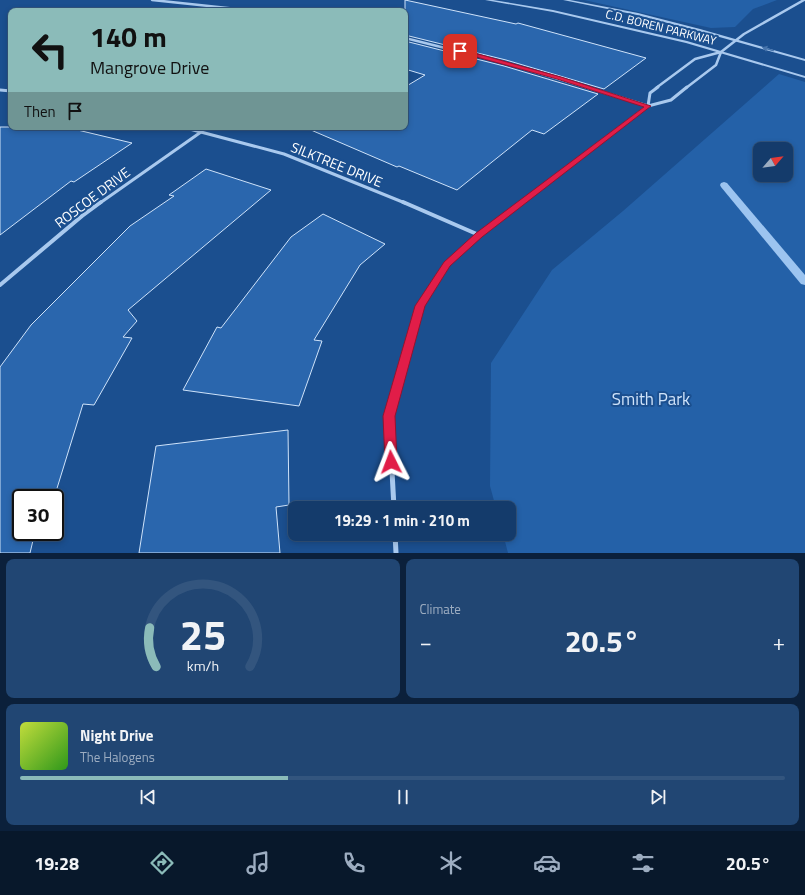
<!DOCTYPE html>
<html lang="en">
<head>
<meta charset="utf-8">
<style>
	:root { --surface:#143b6b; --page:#214673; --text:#f1f3f6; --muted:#9dadc1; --line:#33557e; --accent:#8bbbb9 }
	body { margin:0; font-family:"Titillium Web",sans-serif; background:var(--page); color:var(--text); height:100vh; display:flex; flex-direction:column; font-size:15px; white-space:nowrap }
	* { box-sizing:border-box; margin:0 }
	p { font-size:13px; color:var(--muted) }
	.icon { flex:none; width:22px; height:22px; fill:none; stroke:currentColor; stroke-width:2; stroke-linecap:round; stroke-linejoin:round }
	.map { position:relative; height:553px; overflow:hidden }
	.details { display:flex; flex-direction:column; gap:6px; padding:6px; background:#0b203b; flex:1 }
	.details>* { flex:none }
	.top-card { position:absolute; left:8px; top:8px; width:400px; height:122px; border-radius:8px; box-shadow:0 2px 6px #0003,0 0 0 1px var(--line); background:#8bbbb9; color:#111; overflow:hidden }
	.needle { width:26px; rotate:62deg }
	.tools { position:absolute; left:753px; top:142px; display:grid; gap:8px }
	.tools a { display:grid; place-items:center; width:40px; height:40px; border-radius:8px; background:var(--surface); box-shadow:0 2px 6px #0003,0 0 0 1px var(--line); font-size:20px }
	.speed { position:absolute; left:12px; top:489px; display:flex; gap:8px; font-size:20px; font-weight:700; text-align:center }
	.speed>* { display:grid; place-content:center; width:52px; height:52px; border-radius:50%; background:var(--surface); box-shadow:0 2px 6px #0003,0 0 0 1px var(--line); line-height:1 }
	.speed .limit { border:2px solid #111; border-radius:6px; background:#fff; color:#111 }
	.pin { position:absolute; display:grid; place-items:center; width:34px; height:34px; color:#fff; margin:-17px; border-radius:8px; box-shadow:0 2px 6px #0006 }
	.me { position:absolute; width:44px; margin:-22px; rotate:357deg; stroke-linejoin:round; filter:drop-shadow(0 0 3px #0008) }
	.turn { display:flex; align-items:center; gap:14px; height:84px; padding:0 16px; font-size:18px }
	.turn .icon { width:52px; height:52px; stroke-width:2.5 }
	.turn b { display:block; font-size:28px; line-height:34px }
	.then { display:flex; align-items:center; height:38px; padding:0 16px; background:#0003; gap:8px; font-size:15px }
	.big { font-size:30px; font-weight:700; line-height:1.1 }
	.details .card { flex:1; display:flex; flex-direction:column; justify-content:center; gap:6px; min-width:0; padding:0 14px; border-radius:8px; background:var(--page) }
	.details .dial { align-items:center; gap:0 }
	.dial svg { height:104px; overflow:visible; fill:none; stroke:var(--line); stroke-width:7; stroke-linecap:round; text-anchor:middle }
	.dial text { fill:var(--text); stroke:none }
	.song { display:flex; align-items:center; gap:12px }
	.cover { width:48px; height:48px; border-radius:6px; background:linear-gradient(135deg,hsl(70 70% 55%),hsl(110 70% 35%)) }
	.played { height:4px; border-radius:2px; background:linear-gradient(90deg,var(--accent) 35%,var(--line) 35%) }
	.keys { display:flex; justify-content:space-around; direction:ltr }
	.heat { display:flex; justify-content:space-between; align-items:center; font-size:22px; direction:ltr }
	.details .tiles { flex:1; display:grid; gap:6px; grid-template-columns:1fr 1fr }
	.card:last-child { grid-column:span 2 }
	.trip { position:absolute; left:288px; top:501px; width:228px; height:40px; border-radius:8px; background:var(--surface); box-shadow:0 2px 6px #0003,0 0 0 1px var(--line); font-weight:700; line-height:40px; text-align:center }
	.dock { display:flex; height:64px; justify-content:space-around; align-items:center; background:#08182b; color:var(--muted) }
	.dock .icon { width:28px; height:28px }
	.dock .on { color:var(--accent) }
	.dock b { font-size:18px; color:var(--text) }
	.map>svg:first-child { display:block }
	.green { fill:#2461a8; fill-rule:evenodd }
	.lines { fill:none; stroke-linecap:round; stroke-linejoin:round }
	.stream { fill:#9cc4f0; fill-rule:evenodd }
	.building { fill:#2a66ad; stroke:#cfe3fa }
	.minor-far3 { stroke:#a9c9ee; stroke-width:2.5 }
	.minor-far2 { stroke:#a9c9ee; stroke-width:3 }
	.minor-far1 { stroke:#a9c9ee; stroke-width:4 }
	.minor { stroke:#a9c9ee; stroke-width:5 }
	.tertiary { fill:#a9c9ee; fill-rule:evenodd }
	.oneway { fill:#4674ac }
	.route { fill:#e11d48; stroke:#92132f }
	.labels { text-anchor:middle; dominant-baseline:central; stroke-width:4; stroke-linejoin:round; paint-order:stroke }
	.far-street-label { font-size:12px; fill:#fff; stroke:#1b4f8f }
	.street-label { font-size:14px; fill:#fff; stroke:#1b4f8f }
	.near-park-label { font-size:17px; fill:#cfe3fa; stroke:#1b4f8f }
</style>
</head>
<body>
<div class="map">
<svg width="805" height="553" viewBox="0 0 805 553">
	<rect width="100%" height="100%" fill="#1b4f8f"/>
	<g class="green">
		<path d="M584,0H777L753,9L735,27L711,28Z"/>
		<path d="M779,74L805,82V553H508L503,534H509V508H496L490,486L491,363L552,270L623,211ZM760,149H786V175H760Z"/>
	</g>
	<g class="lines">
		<path class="stream" d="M724,182L727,183L805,275V285L801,284L721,187L720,185L721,183Z"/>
	</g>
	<g class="building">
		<path d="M405,0L516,24L518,23L646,58L604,89L506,60L405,35Z"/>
		<path d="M405,41L504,66L598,94L544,134L532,130L457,190L399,166L397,167L304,127H405V87L425,75L405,69Z"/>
		<path d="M0,127H65L132,143L74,182L71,181L0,235Z"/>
		<path d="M206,169L271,190L128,310L137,321L123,337L132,338L94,405L83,404L54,498H21V532H35L30,553H0V367L31,325L130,226L174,196L169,195Z"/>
		<path d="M323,214L385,244L360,265L314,340L322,341L299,406L183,390L217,327L221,328L291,237Z"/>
		<path d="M288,430L289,505L276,507L280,553H139L156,446Z"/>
	</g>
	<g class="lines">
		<g class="minor-far3">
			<path d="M152,0L257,11"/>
			<path d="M405,38L505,63L589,88"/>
			<path d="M656,88L695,59L721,52L744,34L804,0"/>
			<path d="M686,88L716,65L721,52"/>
		</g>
		<g class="minor-far2">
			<path d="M586,87L648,106"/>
			<path d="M0,90L11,91"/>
			<path d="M648,106L650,93L658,87"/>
			<path d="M182,127L284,154L405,203"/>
			<path d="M100,203L201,132"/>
			<path d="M520,203L648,106L671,100L687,87"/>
		</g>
		<g class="minor-far1">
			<path d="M403,202L479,235"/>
			<path d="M0,285L82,216L101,202"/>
			<path d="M406,355L420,306L447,264L479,235L522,202"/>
		</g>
		<g class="minor">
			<path d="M394,508L389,416L407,354"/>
			<path d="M395,534L396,553"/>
		</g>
		<g class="tertiary">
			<path d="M485,0H493L553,10L687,41L805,76V78L686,43L553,12Z"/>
			<path d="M563,0H570L638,13L700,29L805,59V61L698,31L637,15Z"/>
		</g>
	</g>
	<defs><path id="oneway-solid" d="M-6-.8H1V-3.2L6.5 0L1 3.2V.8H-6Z"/></defs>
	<use class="oneway" href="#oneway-solid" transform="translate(768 49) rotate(-164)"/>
	<path class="route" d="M460,49L561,77L651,106L482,237L450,266L425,306L395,416L397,462L396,466L391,467L387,466L385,462L383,416L415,306L444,262L476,233L644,107L557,79L458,52V50Z"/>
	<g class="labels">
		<g class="far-street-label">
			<text transform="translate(661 27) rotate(14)">C.D. BOREN PARKWAY</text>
		</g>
		<g class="street-label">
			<text transform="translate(337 164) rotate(22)">SILKTREE DRIVE</text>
			<text transform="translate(92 197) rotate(-37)">ROSCOE DRIVE</text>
		</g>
		<g class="near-park-label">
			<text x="651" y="399">Smith Park</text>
		</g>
	</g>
</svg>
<div class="tools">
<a><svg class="needle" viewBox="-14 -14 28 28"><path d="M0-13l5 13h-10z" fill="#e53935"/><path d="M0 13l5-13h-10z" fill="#9dadc1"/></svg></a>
</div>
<div class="speed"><div class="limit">30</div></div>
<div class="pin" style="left:460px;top:51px;background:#d93025"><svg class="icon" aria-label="arrive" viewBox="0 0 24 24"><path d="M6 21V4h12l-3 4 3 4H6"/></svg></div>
<svg class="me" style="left:391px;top:462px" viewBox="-20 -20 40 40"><path d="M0-17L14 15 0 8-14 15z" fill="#e11d48" stroke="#fff" stroke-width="4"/></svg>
<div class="trip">19:29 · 1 min · 210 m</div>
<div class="top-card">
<div class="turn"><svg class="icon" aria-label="left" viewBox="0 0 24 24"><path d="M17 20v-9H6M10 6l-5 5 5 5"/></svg><div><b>140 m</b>Mangrove Drive</div></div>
<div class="then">Then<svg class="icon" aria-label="arrive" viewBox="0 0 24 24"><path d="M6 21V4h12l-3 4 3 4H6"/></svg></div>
</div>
</div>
<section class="details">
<div class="tiles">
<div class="card dial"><svg viewBox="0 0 100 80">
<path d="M14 69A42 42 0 1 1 86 69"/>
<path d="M14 69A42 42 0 0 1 9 39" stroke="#8bbbb9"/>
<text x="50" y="56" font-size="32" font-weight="700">25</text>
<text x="50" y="72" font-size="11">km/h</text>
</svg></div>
<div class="card"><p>Climate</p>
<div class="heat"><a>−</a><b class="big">20.5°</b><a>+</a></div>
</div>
<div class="card">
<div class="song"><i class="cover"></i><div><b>Night Drive</b><p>The Halogens</p></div></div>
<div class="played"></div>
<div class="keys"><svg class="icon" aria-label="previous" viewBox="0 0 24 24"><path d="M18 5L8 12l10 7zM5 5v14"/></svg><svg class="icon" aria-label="pause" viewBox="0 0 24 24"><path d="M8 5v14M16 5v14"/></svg><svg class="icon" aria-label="next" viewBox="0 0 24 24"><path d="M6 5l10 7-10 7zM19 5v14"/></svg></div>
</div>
</div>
</section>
<nav class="dock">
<b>19:28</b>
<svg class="icon on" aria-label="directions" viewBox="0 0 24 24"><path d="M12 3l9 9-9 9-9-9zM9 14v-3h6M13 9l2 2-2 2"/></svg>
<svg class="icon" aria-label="music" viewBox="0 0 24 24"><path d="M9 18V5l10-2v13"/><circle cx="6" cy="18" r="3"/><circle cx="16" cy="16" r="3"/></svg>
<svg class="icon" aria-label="phone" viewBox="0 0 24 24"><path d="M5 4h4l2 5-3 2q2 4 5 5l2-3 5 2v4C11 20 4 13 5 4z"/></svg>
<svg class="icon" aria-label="climate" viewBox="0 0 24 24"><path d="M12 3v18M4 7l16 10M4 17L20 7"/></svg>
<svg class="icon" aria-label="car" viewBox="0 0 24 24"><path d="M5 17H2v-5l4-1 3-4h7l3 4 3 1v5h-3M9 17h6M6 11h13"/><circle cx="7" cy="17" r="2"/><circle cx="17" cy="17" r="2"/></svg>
<svg class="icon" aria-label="filters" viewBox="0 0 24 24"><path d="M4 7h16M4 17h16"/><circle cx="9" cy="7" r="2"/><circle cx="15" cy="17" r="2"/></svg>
<b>20.5°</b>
</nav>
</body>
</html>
